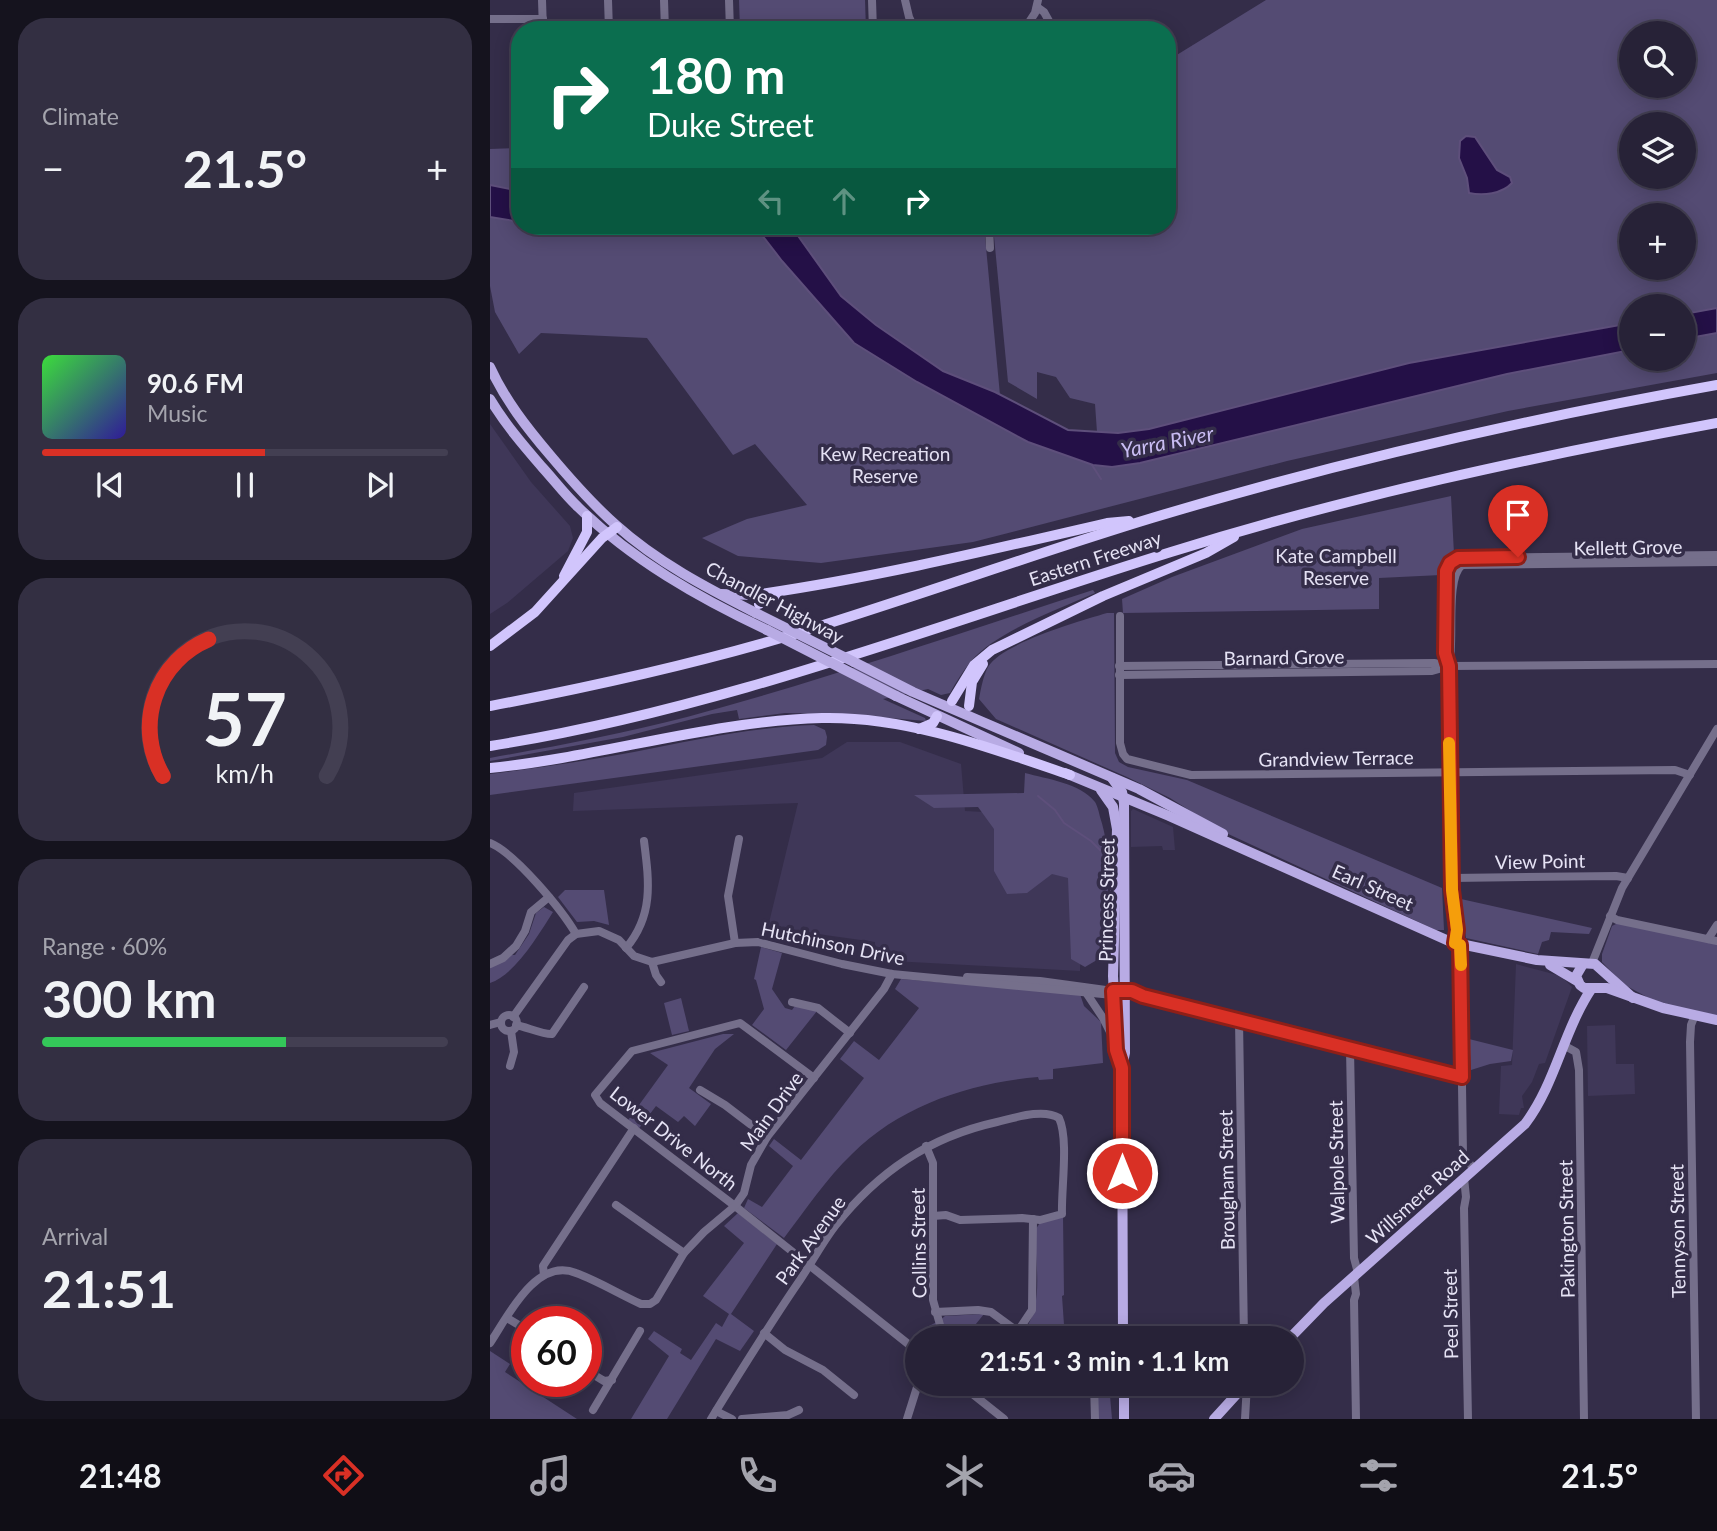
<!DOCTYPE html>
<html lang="en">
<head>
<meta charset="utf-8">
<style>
	:root { --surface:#272237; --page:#332f42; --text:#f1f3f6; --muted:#a4a4ad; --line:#433f52; --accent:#d93025 }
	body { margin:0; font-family:Lato,sans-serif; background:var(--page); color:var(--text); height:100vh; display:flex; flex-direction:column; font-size:26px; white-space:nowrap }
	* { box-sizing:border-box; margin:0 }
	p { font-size:23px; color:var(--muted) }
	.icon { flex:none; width:38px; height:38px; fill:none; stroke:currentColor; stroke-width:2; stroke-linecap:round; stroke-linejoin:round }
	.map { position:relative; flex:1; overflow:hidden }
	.side { display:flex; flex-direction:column; gap:18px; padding:18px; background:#15131e; width:490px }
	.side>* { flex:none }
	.banner { position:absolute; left:21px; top:21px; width:665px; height:214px; border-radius:28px; box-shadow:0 4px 18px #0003,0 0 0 2px var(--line); background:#0b6e4f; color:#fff; overflow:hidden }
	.fabs { position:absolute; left:1129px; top:21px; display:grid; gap:14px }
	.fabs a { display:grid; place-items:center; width:77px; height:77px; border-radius:50%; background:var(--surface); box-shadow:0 4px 18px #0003,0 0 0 2px var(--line); font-size:35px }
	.speed { position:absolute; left:21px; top:1306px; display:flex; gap:14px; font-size:35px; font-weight:700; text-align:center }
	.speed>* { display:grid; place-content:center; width:91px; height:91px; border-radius:50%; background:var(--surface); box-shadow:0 4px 18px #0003,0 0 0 2px var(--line); line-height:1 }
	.speed .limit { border:10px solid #d22; background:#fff; color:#111 }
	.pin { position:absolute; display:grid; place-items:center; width:60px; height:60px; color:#fff; margin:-72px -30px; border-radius:50% 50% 50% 0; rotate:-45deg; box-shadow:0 0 7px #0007 }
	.pin .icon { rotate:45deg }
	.me { position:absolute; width:77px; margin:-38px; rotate:0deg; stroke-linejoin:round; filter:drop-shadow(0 0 5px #0008) }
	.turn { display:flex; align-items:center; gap:24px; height:147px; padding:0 21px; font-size:32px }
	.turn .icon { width:91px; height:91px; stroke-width:2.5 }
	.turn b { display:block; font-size:49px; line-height:60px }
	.lanes { display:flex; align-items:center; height:66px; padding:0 21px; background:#0003; justify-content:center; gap:35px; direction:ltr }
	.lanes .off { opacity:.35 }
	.big { font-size:52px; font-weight:700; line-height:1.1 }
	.side .tile { flex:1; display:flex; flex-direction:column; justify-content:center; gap:10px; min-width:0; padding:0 24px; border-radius:28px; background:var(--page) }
	.side .dial { align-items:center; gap:0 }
	.dial svg { height:182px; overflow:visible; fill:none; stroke:var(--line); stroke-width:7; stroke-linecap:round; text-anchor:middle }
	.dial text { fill:var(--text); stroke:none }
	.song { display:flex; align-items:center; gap:21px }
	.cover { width:84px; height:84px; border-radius:10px; background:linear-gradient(135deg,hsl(120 70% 55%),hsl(250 70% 35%)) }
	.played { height:7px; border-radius:4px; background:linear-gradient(90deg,var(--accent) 55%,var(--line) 55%) }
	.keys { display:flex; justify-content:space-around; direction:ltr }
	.heat { display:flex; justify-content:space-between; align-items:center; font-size:38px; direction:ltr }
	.charge { height:10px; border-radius:5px; background:linear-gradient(90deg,#34c759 60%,var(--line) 0) }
	.trip { position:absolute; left:415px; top:1326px; width:399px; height:70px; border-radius:35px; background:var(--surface); box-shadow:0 4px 18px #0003,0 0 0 2px var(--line); font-weight:700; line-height:70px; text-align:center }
	.tabs { display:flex; height:112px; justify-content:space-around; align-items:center; background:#100e16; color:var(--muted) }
	.tabs .icon { width:49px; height:49px }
	.tabs .selected { color:var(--accent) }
	.tabs b { font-size:32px; color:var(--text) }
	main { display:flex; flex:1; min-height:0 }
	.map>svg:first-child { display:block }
	.built { fill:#3f3758 }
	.green { fill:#544b73; fill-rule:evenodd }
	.water { fill:#241047; stroke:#5e4f7b; stroke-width:2 }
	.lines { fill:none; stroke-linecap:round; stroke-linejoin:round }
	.stream { stroke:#5e4f7b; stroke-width:2 }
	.minor { stroke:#756f8b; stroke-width:8 }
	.major { stroke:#b8abe4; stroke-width:10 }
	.highway { stroke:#d1c5fc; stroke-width:10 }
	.major-bridge { stroke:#b8abe4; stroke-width:10 }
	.route-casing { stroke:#8d1f18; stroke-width:18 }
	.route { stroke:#d93025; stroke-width:12 }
	.slow { stroke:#f59e0b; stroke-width:12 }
	.labels { text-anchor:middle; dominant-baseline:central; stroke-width:7; stroke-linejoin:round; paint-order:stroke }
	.park-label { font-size:19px; fill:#e4e0f3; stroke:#342d49 }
	.street-label { font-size:19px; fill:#e6e3f5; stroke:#342d49 }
	.water-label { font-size:21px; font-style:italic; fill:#c9bdf3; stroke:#342d49 }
</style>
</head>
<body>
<main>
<section class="side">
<div class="tile"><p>Climate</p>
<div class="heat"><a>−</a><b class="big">21.5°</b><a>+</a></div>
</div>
<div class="tile">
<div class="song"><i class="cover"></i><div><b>90.6 FM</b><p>Music</p></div></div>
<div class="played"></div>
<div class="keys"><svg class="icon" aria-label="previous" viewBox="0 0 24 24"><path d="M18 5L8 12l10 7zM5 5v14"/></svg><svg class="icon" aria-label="pause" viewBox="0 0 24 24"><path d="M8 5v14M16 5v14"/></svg><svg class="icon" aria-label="next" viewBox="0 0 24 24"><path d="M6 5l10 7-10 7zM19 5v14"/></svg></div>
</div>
<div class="tile dial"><svg viewBox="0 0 100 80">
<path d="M14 69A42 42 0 1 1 86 69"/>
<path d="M14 69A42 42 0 0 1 34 9" stroke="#d93025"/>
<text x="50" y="56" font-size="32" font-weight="700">57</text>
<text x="50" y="72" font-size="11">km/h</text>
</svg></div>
<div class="tile"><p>Range · 60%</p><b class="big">300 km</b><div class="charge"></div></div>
<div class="tile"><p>Arrival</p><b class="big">21:51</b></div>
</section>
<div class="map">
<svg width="1227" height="1419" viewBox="0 0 1227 1419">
	<rect width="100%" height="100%" fill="#342d49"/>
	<g class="built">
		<path d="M0,424L41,482L80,526L83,538L78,551L17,603L0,614Z"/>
		<path d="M357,742H410L471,764L475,811L593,817L590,971L384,960L385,942L278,927L308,803L83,811L84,793L332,758Z"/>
		<path d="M643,809L683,827L685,850H673L672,846L641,847V811Z"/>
		<path d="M1026,964L1071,976L1082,987L1055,1063L1049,1064L1042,1082L1032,1096L1034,1108H1031L1029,1115L1009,1114L1011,1066L1022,1065Z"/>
		<path d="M1125,1025L1126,1064H1144L1145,1094L1098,1096L1097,1026Z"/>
	</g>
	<g class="green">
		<path d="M249,0H375L376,30H250Z"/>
		<path d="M776,0H1227V308L1194,314V306H1141V323L919,363L659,429L628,433L607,432L605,404L580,398L566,377L547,372V399L518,382L503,226H677V61ZM1141,33H1194V86H1141ZM1141,124H1194V177H1141ZM1141,215H1194V268H1141Z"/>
		<path d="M30,148V191L0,185V149Z"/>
		<path d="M0,217L30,222V226H265L292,261L364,343L427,382L538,442L603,465L1017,374L1141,350V359H1194V339L1227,333V373L1018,411L797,461L483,542L331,563L248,556L212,538L257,519L317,505L265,444L243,455L157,338L51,333L29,354L5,312L0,286Z"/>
		<path d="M301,226H494L510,395L453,371L386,325L351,296Z"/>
		<path d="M961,496L964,554L953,563L951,575L889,578V609L633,613L632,599L682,577L812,529Z"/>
		<path d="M603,590L605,593C569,609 507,631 481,661C473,671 466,682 460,693L451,695L438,689L393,699L435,718L436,721L351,714L295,713L249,719L247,710L222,714L133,737L0,761V758C66,746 132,734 197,717C334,680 468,634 603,590Z"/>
		<path d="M617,613H624L625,753L629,762L638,767L697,780L952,888L954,930H946L734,832L680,798L637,777L506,719L489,699C491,689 493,676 498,667C512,643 590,621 617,613Z"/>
		<path d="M324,725L335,730L337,737L336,745L328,750L0,795V774C48,768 96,761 144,752C204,740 263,727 324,725Z"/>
		<path d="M535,773C557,779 590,783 605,802C607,805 609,812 610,817C625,862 616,911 612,957L595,967L581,959L578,878L562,874L537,893L517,894L504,871V829L488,807L444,808L424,795L534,793Z"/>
		<path d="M75,890H114L119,925L104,921L87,922L68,897Z"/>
		<path d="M971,899L1102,928L1099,934L1061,932L1059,940L1052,942L1048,954L976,938Z"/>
		<path d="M54,907L63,912C49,934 25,975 0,983V967L21,955H25L39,934L46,913Z"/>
		<path d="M1128,923L1227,944V1016L1168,1003L1133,984L1112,962V954L1122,926Z"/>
		<path d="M271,947L292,953L282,989L295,1008L302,1010L305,1006L327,1011L296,1050L262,1025L274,1009L266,980L264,979Z"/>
		<path d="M411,979L590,994L594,1006L611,1022L613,1063L563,1069V1079L549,1080L548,1077C481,1083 411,1105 362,1154C336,1179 316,1209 294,1238L254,1208L258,1199L272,1207L303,1166L279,1146L284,1139L311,1160L374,1078L350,1059L364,1041L389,1060L429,1008L405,989Z"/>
		<path d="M191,998L199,1031L182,1035L174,1003Z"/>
		<path d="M233,1034H244L225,1049L199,1088L221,1104L205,1126L194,1116L188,1122L166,1106L147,1131L136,1123L178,1065L160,1053Z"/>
		<path d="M979,1039L1023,1050L1021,1061L1000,1064L981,1070Z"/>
		<path d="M248,1213L287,1244L241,1314L264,1331L250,1351L226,1339L177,1419H141L179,1356L158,1339L164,1331L192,1349L190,1353L201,1360L226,1323L232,1327L239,1314L213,1296L254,1243L234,1226Z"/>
		<path d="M573,1216L574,1295L572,1296L575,1339H549L536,1328C554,1302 545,1261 545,1230L550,1223Z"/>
		<path d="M494,1314L477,1335L475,1334L471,1339L425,1337C434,1325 446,1325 455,1316Z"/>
		<path d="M0,1351L20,1364L15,1372L87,1419H0Z"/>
		<path d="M606,1384H619L622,1419H608Z"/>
	</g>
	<g class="water">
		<path d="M976,136L985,137L1007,170L1020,177L1022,183C1012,194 993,196 979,193L977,178L969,158L970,141Z"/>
		<path d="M0,185L30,191V222L0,217Z"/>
		<path d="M265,226H301L351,296L386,325L453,371L505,392L578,430L628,433L659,429L919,363L1141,323V350L1017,374L650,463L622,467L603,465L538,442L427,382L364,343L292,261Z"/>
		<path d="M1227,308V333L1194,339V314Z"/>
	</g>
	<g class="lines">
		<g class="stream">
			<path d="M602,465L611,479"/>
			<path d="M548,796L565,810L574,823L601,841L610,850"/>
		</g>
		<g class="minor">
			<path d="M52,0L53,30"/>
			<path d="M118,0L119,30"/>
			<path d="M174,0L175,30"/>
			<path d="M239,0L240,30"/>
			<path d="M382,0L383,30"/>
			<path d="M415,0L419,17L425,30"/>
			<path d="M547,7L554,12L564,30"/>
			<path d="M0,19H53"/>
			<path d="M534,30L545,13L548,0"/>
			<path d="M499,226L500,248"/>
			<path d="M630,616V743L633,754L637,759L701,775L1185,770L1200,775"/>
			<path d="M958,663L955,653V581L960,563L968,558L1227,555"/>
			<path d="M629,666L944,663L959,666L1227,664"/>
			<path d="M629,675L942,671L956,667"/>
			<path d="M0,843C25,853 72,910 86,934"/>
			<path d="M962,878L1126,876L1138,878"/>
			<path d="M1120,916L1127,920L1227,941"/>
			<path d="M1218,939L1227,925"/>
			<path d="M245,943L238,896L249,839"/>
			<path d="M965,943L967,930L962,890L959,666C965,642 955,578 972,565L1227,562"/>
			<path d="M970,945L973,1155L984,1169"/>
			<path d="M136,948C164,915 159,881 154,841"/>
			<path d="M162,962L166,975L171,982"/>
			<path d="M1102,963L1132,888L1227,729"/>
			<path d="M0,964L13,958L26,946L35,931L41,912L59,897"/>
			<path d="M477,977L550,981L623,991"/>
			<path d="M633,990L972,1077"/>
			<path d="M597,994L613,1018L624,1040"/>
			<path d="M302,1002L328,1008L360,1033"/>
			<path d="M1205,1015L1201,1025L1200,1042L1206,1419"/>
			<circle cx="19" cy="1023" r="8"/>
			<path d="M23,1017L78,940L86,934L109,931L129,940L144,956L162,962L245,943L268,942L352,964L402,974L623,995"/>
			<path d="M749,1020L754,1339"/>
			<path d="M0,1025L11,1022"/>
			<path d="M26,1025C36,1027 55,1035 62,1034L94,987"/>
			<path d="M1075,1046L1086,1052L1089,1070L1094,1419"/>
			<path d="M860,1049L864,1258L868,1273"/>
			<path d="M20,1066L24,1052L21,1031"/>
			<path d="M324,1078L250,1023L142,1051L105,1095L110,1103L245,1206L427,1351"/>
			<path d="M210,1090L235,1105L277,1137"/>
			<path d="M436,1146L443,1163V1300L454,1339"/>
			<path d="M974,1178L976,1197L974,1208L978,1419"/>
			<path d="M126,1205L194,1253"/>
			<path d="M54,1275L53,1266L144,1128"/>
			<path d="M864,1277L866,1294L864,1300L866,1419"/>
			<path d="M445,1312L488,1310L501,1312L538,1339"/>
			<path d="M17,1318L37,1330"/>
			<path d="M528,1331L542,1310L543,1219"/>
			<path d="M274,1333L295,1350L333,1370L364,1395"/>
			<path d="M0,1343C18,1316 46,1257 86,1273C108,1281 129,1294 151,1304H160L166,1300L194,1253L214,1232L245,1206L254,1193L261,1165L277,1137L394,989L402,974"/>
			<path d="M96,1370L114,1381L122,1380"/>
			<path d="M470,1384L514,1419"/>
			<path d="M604,1384L605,1419"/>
			<path d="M103,1410L150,1331"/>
			<path d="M226,1411L242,1419"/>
			<path d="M221,1419C250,1372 279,1325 310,1280C322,1262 332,1243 345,1226C388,1172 439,1137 507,1122C524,1118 553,1108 569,1118C579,1139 571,1190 572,1214L550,1220L532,1218L470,1220L456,1215L443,1216"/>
			<path d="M252,1419L298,1415L309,1410"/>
			<path d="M417,1419L428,1384"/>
			<path d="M755,1419L757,1384"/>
		</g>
		<g class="major">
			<path d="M0,367C15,400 37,428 60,455C81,480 102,504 126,525C167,562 217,588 266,613"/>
			<path d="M0,399C15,424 33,445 52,467C64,480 75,495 88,507C142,560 209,598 277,630"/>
			<path d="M231,594L264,595"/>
			<path d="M364,662L423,692L649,789L733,834"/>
			<path d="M406,696L529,753"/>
			<path d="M575,773L679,816L961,942L1047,960L1105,964L1143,998"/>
			<path d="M622,778L632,792L634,803L635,1053L632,1067L633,1339"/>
			<path d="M611,790L623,807L627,829L623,976L627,1050L631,1066"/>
			<path d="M1093,964L1086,976L1090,985L1094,988H1117L1173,1008L1227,1020"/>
			<path d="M1060,965L1087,981"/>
			<path d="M799,1339L834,1303L1035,1124C1066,1083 1073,1031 1102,988"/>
			<path d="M634,1384V1419"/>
			<path d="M724,1419L756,1384"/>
		</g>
		<g class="highway">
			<path d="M74,576L97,532V516"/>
			<path d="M264,595C383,578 500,550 617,523L639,521"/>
			<path d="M269,604L286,596"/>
			<path d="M0,646L45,612L112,538L127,527"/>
			<path d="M462,701L484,665L502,650L613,596L716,553L744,537"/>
			<path d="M0,706C100,687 200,665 298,636C420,599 540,555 662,518C848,462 1036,419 1227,385"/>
			<path d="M479,706L482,682L493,664"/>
			<path d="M429,729L443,723L447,716"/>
			<path d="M0,746C234,709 455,622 681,552C860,496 1042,457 1227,423"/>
			<path d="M0,768C111,757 221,721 332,718C417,716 501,748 580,775"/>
		</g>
		<g class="major-bridge">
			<path d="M266,613L364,662"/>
			<path d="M277,630L406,696"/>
		</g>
	</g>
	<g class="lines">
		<g class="route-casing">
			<path id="route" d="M632,1173V1068L626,1050L623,991H642L653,996L972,1077L970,945L965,943L967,930L962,890L959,666L955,653L956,571L960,563L968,558L1028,557"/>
		</g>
		<use href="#route" class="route"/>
		<path class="slow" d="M959,743L962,890L967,930L965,943L970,945L971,965"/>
	</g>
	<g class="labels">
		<g class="park-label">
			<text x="395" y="453">Kew Recreation<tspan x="395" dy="22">Reserve</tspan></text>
			<text x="846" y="555">Kate Campbell<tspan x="846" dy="22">Reserve</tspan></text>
		</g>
		<g class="street-label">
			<text transform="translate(1138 547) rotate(-1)">Kellett Grove</text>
			<text transform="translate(605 558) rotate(-18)">Eastern Freeway</text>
			<text transform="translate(285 602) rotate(28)">Chandler Highway</text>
			<text transform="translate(794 657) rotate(-1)">Barnard Grove</text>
			<text transform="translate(846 758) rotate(-1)">Grandview Terrace</text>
			<text transform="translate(1050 861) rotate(-1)">View Point</text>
			<text transform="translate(883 887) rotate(24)">Earl Street</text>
			<text transform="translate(616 900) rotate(-89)">Princess Street</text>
			<text transform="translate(343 943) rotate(12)">Hutchinson Drive</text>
			<text transform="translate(281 1111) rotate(-54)">Main Drive</text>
			<text transform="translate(184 1138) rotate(38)">Lower Drive North</text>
			<text transform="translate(846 1162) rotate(-91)">Walpole Street</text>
			<text transform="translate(736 1180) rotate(-91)">Brougham Street</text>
			<text transform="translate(927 1197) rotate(-42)">Willsmere Road</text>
			<text transform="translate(1076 1229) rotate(-91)">Pakington Street</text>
			<text transform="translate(1187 1231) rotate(-91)">Tennyson Street</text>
			<text transform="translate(320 1240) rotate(-54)">Park Avenue</text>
			<text transform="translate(428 1243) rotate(-91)">Collins Street</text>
			<text transform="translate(960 1314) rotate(-91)">Peel Street</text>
		</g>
		<g class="water-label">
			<text transform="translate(677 441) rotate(-11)">Yarra River</text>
		</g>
	</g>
</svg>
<div class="fabs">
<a><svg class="icon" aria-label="search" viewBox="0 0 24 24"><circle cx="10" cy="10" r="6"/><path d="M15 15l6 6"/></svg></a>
<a><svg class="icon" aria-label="layers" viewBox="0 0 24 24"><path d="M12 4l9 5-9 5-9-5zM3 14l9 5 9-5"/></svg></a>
<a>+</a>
<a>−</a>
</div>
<div class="speed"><div class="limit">60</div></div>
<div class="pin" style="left:1028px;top:557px;background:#d93025"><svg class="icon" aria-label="arrive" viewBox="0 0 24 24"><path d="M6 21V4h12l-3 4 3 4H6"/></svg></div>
<svg class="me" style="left:632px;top:1173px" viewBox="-20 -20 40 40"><circle r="17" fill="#d93025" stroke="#fff" stroke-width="3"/><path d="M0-11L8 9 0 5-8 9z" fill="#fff"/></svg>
<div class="trip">21:51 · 3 min · 1.1 km</div>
<div class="banner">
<div class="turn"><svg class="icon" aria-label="right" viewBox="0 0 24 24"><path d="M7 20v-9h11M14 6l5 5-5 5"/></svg><div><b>180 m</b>Duke Street</div></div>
<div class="lanes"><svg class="icon off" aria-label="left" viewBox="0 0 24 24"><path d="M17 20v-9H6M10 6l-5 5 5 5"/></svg><svg class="icon off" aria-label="ahead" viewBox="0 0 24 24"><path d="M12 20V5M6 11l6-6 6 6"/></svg><svg class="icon" aria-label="right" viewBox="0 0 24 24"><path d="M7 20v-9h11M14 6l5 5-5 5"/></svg></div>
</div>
</div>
</main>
<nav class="tabs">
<b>21:48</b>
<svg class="icon selected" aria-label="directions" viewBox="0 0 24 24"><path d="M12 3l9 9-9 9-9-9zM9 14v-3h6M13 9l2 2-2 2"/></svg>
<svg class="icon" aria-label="music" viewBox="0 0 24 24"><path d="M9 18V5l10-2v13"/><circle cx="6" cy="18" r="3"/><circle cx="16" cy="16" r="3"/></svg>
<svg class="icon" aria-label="phone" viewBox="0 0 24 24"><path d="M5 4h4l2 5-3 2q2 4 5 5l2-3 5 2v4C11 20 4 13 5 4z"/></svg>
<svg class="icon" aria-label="climate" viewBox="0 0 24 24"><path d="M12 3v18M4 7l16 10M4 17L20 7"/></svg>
<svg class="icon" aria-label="car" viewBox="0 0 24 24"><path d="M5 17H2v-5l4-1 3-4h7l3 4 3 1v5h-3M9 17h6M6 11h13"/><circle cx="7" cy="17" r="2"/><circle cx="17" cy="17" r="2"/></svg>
<svg class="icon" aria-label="filters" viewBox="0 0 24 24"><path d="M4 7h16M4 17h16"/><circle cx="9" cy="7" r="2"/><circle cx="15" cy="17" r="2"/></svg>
<b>21.5°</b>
</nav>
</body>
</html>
